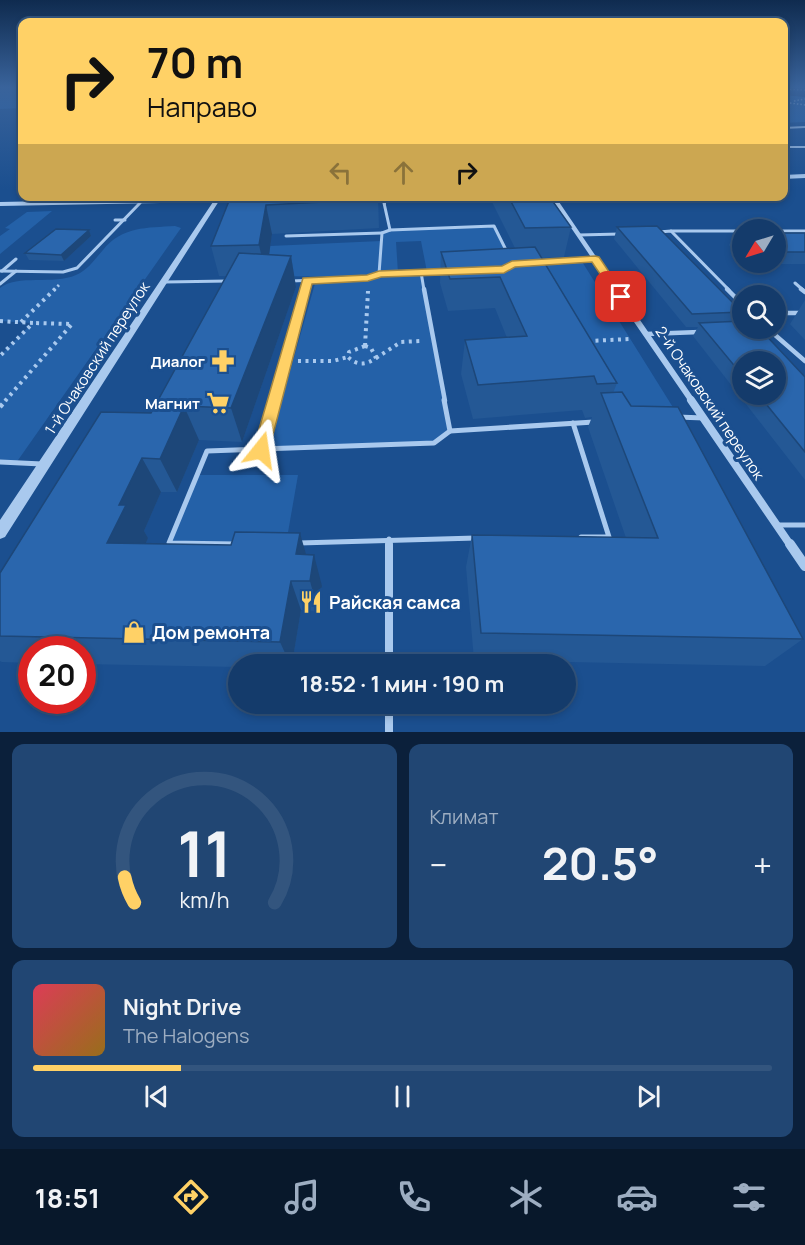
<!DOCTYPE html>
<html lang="ru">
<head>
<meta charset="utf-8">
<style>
	:root { --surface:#143b6b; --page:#214673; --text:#f1f3f6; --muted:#9dadc1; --line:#33557e; --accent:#ffd166 }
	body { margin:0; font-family:Manrope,sans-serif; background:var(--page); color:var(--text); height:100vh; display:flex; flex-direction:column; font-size:22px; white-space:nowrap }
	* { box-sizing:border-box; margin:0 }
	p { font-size:20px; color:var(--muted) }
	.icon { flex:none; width:33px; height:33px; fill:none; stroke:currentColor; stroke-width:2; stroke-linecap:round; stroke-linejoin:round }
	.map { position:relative; height:732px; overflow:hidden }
	.side { display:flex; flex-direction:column; gap:12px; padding:12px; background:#0b203b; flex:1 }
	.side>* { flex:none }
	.hud { position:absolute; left:18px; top:18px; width:770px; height:183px; border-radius:12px; box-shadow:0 3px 9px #0003,0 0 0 2px var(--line); background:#ffd166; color:#111; overflow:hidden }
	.needle { width:39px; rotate:232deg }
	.tools { position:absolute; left:732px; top:219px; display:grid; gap:12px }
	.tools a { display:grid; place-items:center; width:54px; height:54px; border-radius:50%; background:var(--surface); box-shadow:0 3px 9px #0003,0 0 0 2px var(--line); font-size:30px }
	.speed { position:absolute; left:18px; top:636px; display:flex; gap:12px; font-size:30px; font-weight:700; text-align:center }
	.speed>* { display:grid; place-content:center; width:78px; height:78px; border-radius:50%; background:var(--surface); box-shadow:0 3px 9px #0003,0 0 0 2px var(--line); line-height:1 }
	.speed .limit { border:9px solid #d22; background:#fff; color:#111 }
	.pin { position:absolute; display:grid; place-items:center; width:51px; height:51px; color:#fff; margin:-26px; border-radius:12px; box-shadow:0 3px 9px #0006 }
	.me { position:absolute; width:66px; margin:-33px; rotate:15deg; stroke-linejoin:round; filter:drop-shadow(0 0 4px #0008) }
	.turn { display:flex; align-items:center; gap:21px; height:126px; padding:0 30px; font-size:27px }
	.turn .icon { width:78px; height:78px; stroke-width:2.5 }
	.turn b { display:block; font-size:42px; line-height:51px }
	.lanes { display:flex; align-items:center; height:57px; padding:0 30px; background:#0003; justify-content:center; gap:30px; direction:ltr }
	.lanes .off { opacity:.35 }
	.big { font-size:45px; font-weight:700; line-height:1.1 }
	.side .widget { flex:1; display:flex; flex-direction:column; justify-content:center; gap:9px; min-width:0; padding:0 21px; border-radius:12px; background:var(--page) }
	.side .dial { align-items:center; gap:0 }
	.dial svg { height:156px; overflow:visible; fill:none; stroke:var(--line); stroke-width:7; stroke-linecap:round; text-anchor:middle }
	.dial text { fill:var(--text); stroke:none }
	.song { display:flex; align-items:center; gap:18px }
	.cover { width:72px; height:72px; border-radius:9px; background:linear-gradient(135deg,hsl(350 70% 55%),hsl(40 70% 35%)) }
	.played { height:6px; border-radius:3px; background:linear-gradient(90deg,var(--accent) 20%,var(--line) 20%) }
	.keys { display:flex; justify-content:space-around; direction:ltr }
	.heat { display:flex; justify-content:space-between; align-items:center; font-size:33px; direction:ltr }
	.side .tiles { flex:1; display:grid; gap:12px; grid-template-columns:1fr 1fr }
	.widget:last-child { grid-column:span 2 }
	.trip { position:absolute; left:228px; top:654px; width:348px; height:60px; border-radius:30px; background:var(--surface); box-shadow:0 3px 9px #0003,0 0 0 2px var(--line); font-weight:700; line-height:60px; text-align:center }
	.menu { display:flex; height:96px; justify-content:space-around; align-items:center; background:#08182b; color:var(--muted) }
	.menu .icon { width:42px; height:42px }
	.menu .on { color:var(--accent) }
	.menu b { font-size:27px; color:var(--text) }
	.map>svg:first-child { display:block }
	.green { fill:#2461a8 }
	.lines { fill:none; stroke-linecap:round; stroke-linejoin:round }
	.stream { fill:#9cc4f0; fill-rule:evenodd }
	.river { fill:#123a6d; fill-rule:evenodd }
	.path-far3 { stroke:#a9c9ee; stroke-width:1.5; stroke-dasharray:1.5 2; stroke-linecap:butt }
	.path-far2 { stroke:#a9c9ee; stroke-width:3; stroke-dasharray:2 3; stroke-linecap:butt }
	.path-far1 { stroke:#a9c9ee; stroke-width:4; stroke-dasharray:3 4.5; stroke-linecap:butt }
	.path { stroke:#a9c9ee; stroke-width:4.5; stroke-dasharray:4 5; stroke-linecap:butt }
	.service-far4 { stroke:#a9c9ee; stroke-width:2 }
	.service-far3 { stroke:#a9c9ee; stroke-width:3 }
	.service-far2 { stroke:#a9c9ee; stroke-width:4.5 }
	.service-far1 { stroke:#a9c9ee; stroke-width:5 }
	.service { stroke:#a9c9ee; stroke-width:8 }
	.minor-far4 { stroke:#a9c9ee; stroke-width:3 }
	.minor-far3 { stroke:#a9c9ee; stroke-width:4.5 }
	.minor-far2 { stroke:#a9c9ee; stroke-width:6 }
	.minor-far1 { stroke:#a9c9ee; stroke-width:8 }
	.minor { stroke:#a9c9ee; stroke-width:10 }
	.tertiary { fill:#a9c9ee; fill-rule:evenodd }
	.wall { fill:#245895; fill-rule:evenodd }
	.shaded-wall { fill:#1d4779 }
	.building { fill:#2a66ad; stroke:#1d4779; stroke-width:1.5 }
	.route { fill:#ffd166; stroke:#a68842; stroke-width:1.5 }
	.labels { text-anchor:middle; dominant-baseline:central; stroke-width:6; stroke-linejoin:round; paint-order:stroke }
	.street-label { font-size:15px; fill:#fff; stroke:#1b4f8f }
	.poi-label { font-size:15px; font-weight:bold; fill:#fff; stroke:#1b4f8f; text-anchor:end }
	.near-poi-label { font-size:18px; font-weight:bold; fill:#fff; stroke:#1b4f8f; text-anchor:start }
</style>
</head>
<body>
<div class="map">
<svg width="805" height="732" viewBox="0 0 805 732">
	<rect width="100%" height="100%" fill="#1b4f8f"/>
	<g class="green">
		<path d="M0,86H22V108L0,109Z"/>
		<path d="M783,86H805V122L783,123Z"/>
		<path d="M52,211L0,254V236L10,229L5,228L27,212Z"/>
		<path d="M175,226L181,228L16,463L0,462V356L32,323L0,321V288C17,274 54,285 76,275C88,270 95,259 103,250C122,226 147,228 175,226Z"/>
		<path d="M494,226L512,264L581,260L679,417L605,421L529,278L427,272L421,241L396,242L398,273L421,272L450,431L434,443L268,449L316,280L364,277L266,276L270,246L381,241L382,233L390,230Z"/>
		<path d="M197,475H298L286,544L169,543Z"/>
	</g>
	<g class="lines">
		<path class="stream" d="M783,86H790L783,88Z"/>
		<path class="river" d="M783,86L805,87V97L783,95Z"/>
		<g class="path-far3">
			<path d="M783,89L805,90"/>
			<path d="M794,101L805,99"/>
			<path d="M783,102L805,105"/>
		</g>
		<path class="path-far2" d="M54,290L59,285"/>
		<g class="path-far1">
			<path d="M0,321L33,323L0,356"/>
			<path d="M21,322L55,289"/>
			<path d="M588,341L631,339"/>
			<path d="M365,346L371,348L376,358C366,365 357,366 348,357L349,352Z"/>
			<path d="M365,346L368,291"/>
			<path d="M376,358L401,342L421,341"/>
			<path d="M298,361H333L348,357"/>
			<path d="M5,401L72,324L33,323"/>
		</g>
		<path class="path" d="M0,407L6,400"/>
		<g class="service-far4">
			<path d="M783,128L805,127"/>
			<path d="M783,147H805"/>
			<path d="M383,196L385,204"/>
			<path d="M39,203L46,196"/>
		</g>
		<g class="service-far3">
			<path d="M384,203L390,230"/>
			<path d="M115,220H125"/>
			<path d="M671,231H742"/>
			<path d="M776,231H805"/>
			<path d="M659,232L671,231L729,290"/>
			<path d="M579,235L620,234"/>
			<path d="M286,236L382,233"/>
			<path d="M540,262L595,259"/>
			<path d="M0,271L63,272L77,268L140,203"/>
			<path d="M2,271L16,259"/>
			<path d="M421,272L424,290"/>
			<path d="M379,274L445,272"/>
			<path d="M291,281L368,278L379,274L382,233L390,230L494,226L508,254"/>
			<path d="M165,282L228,281"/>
			<path d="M795,283L803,290"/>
			<path d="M0,284L16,271"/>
			<path d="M305,290L307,281"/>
		</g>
		<g class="service-far2">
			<path d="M424,289L445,401"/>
			<path d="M727,289L742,304"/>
			<path d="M801,289L805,292"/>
			<path d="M776,313H805"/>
			<path d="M767,328L805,361"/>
			<path d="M646,334L700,332"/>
			<path d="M274,401L305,289"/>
		</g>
		<g class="service-far1">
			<path d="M677,417L704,418"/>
			<path d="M573,423L609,537H581"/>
			<path d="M450,431L594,422"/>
			<path d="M261,450L275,400"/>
			<path d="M0,462L42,464"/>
			<path d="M778,525H805"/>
			<path d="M389,539V546"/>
			<path d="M299,543L476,538"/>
			<path d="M236,544L169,543L207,451L434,443L450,431L444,400"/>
		</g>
		<g class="service">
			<path d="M389,544V664"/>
			<path d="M389,704V732"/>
		</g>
		<path class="minor-far4" d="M552,196L558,204"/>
		<path class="minor-far3" d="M557,203L616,290"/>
		<path class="minor-far2" d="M615,289L692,401"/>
		<path class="minor-far1" d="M691,400L791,546"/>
		<path class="minor" d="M790,544L805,566"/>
		<g class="tertiary">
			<path d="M805,174V178L783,179V175Z"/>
			<path d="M243,197L246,199L245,200L219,201L5,537L0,539V520L213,202L0,206V202Z"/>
		</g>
	</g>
	<g class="wall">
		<path d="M231,196H378L379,228L272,234L269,255L291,256L296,287L242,442L199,440L177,492H161L144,531L148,538L145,544L306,555L322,586L318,611L301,610L292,664H238V667L82,664V650H32V663L2,662L0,661V573L151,413L226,276H219L211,246Z"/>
		<path d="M493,196H549L571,227L564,257L541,258L617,383L613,393L631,406L803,639L765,666L474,660L466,567L472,535L626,538L588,427L592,417L585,418L582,410L473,419L461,374L465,340L507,338L495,308L448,311L440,283L441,252L515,248L492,202Z"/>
		<path d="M617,227L742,312L738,321L805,377V480L693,336L698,327H686L614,239ZM742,362L776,394H742Z"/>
		<path d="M89,230L91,236L64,261L29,260L25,253Z"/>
		<path d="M735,233H742V259L729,245Z"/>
		<path d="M776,233H805V264H747L746,262H776Z"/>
		<path d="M805,300V340L790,324Z"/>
	</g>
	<g class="shaded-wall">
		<path d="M266,205L272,234L266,276L259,245Z"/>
		<path d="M89,230L91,236L64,261L61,255Z"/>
		<path d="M291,256L296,287L242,442L231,408Z"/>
		<path d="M184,406L199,440L177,492L160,459Z"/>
		<path d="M142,458L161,492L144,531L148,538L132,575L107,543L119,505Z"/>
		<path d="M300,533L309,565L296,554Z"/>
		<path d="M314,555L322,586L318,611L310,581Z"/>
		<path d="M291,581L301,610L292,664H290L280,642Z"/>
	</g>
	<g class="building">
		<path d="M231,196H378V199L266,205L259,245L211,246Z"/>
		<path d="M508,196H549L571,227L525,228Z"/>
		<path d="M657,226L742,312L692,314L617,227Z"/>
		<path d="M56,229L89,230L61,255L25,253Z"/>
		<path d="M735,233H742V241Z"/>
		<rect x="776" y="233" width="29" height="19"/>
		<path d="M535,247L617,383L597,384L594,376L478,385L465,340L527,336L500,277L450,279L441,252Z"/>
		<path d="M239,253L291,256L231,408L184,406L160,459L142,458L119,505H126L107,543L231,545L235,532L300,533L296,554L314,555L310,581H291L280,642L0,636V573L101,412L151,413Z"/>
		<path d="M742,321V328H759L805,377V452L758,394H776V362H742V375L699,323Z"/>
		<path d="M622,392L631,406L678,407L803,639L481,633L472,535L658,538L601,393Z"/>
	</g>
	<linearGradient id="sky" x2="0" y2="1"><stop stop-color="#0f2b4f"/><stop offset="0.46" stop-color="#39639b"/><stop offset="1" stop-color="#39639b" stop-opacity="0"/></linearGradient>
	<rect width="805" height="189" fill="url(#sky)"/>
	<path class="route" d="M595,256L599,257L626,297L625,299H617L592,262L515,267L504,273L381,277L368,281L312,284L269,450L267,454L261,456L255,454L253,450L303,278L367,275L379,271L502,266L512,261Z"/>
	<defs>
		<g id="pharmacy-bare" transform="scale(1.8)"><path d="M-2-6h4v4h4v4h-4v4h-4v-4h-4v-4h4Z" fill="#ffd166" stroke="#1b4f8f" stroke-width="2.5" paint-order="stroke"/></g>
		<g id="supermarket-bare" transform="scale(1.8)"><path d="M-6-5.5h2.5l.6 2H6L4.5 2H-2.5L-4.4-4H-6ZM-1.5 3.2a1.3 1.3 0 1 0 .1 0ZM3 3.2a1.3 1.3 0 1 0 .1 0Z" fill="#ffd166" stroke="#1b4f8f" stroke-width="2.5" paint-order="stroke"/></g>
		<g id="restaurant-bare" transform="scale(1.8)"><path d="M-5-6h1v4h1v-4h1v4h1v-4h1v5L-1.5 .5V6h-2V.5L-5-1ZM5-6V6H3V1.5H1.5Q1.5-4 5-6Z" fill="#ffd166" stroke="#1b4f8f" stroke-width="2.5" paint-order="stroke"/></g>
		<g id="shop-bare" transform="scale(1.8)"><path d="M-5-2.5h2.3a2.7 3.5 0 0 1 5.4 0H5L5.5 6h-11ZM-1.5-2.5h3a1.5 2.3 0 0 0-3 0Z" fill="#ffd166" stroke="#1b4f8f" stroke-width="2.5" paint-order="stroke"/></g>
	</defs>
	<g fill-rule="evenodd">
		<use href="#pharmacy-bare" x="223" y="361"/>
		<use href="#supermarket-bare" x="218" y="403"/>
		<use href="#restaurant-bare" x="311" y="602"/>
		<use href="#shop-bare" x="134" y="632"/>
	</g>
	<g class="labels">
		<g class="street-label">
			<text transform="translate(97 358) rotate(-57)">1-й Очаковский переулок</text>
			<text transform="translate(710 403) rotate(56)">2-й Очаковский переулок</text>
		</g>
		<g class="poi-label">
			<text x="205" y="361">Диалог</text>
			<text x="200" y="403">Магнит</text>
		</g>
		<g class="near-poi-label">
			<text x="329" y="602">Райская самса</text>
			<text x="152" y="632">Дом ремонта</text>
		</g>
	</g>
</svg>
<div class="tools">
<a><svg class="needle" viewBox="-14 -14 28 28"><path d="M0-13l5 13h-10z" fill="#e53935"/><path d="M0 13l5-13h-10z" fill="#9dadc1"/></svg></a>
<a><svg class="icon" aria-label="search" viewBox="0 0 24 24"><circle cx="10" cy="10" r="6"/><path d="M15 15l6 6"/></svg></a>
<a><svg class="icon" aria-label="layers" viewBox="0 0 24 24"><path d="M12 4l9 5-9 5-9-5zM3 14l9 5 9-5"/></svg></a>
</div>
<div class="speed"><div class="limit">20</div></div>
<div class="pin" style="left:621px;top:297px;background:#d93025"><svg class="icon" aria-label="arrive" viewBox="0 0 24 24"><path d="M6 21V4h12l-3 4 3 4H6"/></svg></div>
<svg class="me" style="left:261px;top:450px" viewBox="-20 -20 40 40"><path d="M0-17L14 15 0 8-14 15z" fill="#ffd166" stroke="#fff" stroke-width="4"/></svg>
<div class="trip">18:52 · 1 мин · 190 m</div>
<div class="hud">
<div class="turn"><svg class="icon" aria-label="right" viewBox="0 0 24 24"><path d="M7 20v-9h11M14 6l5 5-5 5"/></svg><div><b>70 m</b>Направо</div></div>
<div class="lanes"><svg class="icon off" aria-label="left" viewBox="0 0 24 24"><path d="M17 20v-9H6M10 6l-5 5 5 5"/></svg><svg class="icon off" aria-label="ahead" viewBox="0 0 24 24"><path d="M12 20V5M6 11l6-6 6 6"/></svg><svg class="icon" aria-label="right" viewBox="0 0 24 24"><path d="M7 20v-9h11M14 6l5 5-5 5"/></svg></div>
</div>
</div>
<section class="side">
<div class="tiles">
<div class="widget dial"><svg viewBox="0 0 100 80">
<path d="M14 69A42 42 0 1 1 86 69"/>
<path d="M14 69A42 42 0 0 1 9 56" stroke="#ffd166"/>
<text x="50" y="56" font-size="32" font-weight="700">11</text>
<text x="50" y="72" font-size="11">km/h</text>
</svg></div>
<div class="widget"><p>Климат</p>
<div class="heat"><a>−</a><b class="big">20.5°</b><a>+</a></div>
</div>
<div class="widget">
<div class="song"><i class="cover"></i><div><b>Night Drive</b><p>The Halogens</p></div></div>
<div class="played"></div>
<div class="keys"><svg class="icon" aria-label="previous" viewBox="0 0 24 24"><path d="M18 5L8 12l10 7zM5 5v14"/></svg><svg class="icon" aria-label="pause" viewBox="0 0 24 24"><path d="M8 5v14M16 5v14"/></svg><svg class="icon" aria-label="next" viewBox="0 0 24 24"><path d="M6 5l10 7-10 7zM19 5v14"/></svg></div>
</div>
</div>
</section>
<nav class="menu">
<b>18:51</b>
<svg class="icon on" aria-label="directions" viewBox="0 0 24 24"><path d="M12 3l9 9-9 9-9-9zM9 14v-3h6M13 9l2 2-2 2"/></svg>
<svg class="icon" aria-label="music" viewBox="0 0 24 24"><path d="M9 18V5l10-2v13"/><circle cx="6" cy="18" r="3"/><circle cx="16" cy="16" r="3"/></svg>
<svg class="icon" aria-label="phone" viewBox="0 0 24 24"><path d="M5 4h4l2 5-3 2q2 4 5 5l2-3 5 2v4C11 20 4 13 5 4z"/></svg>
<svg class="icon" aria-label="climate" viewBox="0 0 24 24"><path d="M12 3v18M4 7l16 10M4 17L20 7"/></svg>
<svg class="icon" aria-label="car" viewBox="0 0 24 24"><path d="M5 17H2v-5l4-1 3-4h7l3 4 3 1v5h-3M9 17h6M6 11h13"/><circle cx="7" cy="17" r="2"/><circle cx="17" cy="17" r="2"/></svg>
<svg class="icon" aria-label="filters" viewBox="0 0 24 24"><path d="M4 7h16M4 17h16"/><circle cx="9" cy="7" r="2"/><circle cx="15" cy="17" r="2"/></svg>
</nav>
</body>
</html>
